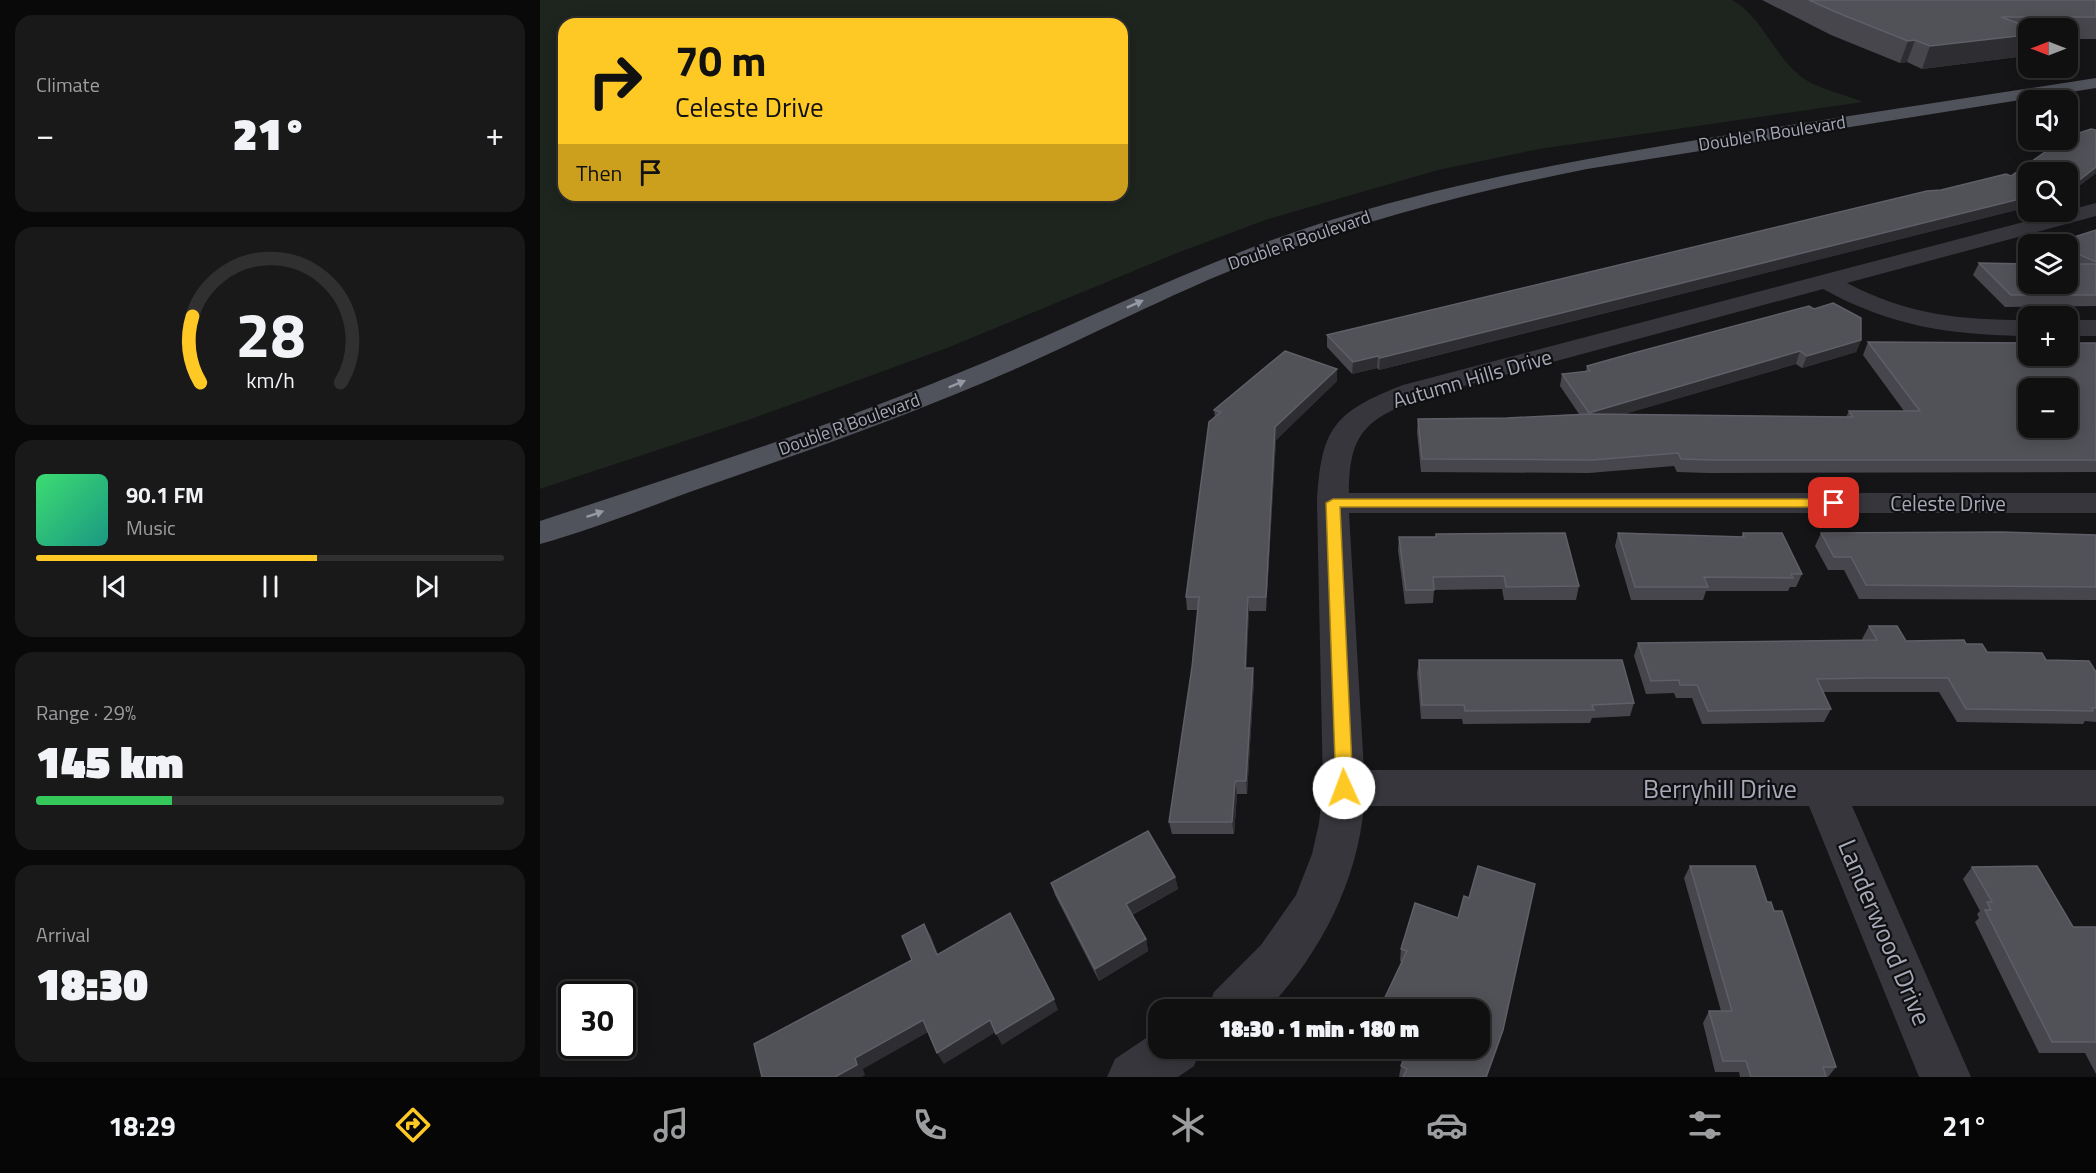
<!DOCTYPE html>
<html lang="en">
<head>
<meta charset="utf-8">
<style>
	:root { --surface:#101011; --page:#19191a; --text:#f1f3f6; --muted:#9c9d9f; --line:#303031; --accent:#ffc925 }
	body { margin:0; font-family:"Titillium Web",sans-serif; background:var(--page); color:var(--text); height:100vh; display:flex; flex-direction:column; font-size:22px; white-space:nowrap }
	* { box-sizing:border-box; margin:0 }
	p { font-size:20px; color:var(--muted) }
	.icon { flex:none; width:33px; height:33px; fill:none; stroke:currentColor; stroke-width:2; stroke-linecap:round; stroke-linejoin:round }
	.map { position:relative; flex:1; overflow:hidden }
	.panel { display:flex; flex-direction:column; gap:15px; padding:15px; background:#090909; width:540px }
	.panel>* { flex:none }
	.guide { position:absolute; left:18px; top:18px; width:570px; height:183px; border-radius:18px; box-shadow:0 3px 15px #0003,0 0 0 2px var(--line); background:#ffc925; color:#111; overflow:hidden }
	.needle { width:39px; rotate:270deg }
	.tools { position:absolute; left:1478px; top:18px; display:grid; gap:12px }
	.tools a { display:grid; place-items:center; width:60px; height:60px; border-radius:12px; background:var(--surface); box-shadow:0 3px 15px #0003,0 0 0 2px var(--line); font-size:30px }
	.speed { position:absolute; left:18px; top:981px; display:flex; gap:12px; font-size:30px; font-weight:700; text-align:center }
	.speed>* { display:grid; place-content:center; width:78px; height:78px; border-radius:50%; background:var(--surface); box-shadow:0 3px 15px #0003,0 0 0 2px var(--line); line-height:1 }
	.speed .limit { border:3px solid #111; border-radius:9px; background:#fff; color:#111 }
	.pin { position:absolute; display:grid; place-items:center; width:51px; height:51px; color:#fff; margin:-26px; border-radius:12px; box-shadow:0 3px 9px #0006 }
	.me { position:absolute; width:66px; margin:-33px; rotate:358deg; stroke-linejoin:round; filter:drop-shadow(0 0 4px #0008) }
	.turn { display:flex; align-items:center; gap:21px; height:126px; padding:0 18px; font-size:27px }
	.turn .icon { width:78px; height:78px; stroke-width:2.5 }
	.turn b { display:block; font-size:42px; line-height:51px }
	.then { display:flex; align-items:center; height:57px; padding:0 18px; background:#0003; gap:12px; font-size:22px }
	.big { font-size:45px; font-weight:800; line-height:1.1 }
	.panel .widget { flex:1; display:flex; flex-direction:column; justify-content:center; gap:9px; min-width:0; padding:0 21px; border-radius:18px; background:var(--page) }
	.panel .dial { align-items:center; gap:0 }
	.dial svg { height:156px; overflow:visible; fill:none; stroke:var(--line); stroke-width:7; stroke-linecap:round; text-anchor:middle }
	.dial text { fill:var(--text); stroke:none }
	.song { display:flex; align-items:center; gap:18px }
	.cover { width:72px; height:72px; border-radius:9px; background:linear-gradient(135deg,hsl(140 70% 55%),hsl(170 70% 35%)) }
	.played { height:6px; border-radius:3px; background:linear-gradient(90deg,var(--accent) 60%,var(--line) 60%) }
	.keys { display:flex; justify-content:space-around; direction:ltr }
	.heat { display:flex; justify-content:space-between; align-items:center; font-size:33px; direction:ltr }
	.charge { height:9px; border-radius:4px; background:linear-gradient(90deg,#34c759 29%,var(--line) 0) }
	.trip { position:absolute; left:608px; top:999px; width:342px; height:60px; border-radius:18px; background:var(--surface); box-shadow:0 3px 15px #0003,0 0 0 2px var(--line); font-weight:800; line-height:60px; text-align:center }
	.dock { display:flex; height:96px; justify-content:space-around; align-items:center; background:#060607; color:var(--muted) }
	.dock .icon { width:42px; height:42px }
	.dock .current { color:var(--accent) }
	.dock b { font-size:27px; color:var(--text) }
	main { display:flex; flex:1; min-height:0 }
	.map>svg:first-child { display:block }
	.green { fill:#1d251e; fill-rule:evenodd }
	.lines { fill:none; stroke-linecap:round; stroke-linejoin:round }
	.minor { fill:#36363c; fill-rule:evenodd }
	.major { fill:#51535c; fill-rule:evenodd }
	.wall { fill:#46464c }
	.shaded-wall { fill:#2e2e32 }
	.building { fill:#515158; stroke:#5e5f67; stroke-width:1.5; fill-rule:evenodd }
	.oneway { fill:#9599a6 }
	.route { fill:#ffc925; stroke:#a68318; stroke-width:1.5 }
	.labels { text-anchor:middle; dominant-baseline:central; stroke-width:4.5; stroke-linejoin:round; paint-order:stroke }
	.far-street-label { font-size:18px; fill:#a6aab8; stroke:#101012 }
	.street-label { font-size:21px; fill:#a6aab8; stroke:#101012 }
	.near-street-label { font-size:26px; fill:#a6aab8; stroke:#101012 }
</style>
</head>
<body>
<main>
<section class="panel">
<div class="widget"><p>Climate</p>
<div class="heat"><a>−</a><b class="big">21°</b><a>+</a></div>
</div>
<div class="widget dial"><svg viewBox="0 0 100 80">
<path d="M14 69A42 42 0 1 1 86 69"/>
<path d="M14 69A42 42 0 0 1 10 35" stroke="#ffc925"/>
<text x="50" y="56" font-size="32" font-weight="700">28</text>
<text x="50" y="72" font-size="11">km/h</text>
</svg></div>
<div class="widget">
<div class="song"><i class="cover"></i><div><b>90.1 FM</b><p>Music</p></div></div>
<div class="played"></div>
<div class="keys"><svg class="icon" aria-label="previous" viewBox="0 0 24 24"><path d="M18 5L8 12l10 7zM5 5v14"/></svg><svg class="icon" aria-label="pause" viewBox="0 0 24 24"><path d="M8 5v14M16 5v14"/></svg><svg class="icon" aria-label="next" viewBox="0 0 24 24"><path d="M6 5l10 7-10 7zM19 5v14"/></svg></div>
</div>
<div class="widget"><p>Range · 29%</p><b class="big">145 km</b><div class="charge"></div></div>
<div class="widget"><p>Arrival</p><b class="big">18:30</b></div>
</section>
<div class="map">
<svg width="1556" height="1077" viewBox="0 0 1556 1077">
	<rect width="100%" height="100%" fill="#151517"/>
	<path class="green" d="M0,0H1192C1224,18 1233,56 1263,78C1276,88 1306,95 1323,102L999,149L898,170L728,219L637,253L407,348L208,420L0,489ZM24,24H582V195H24Z"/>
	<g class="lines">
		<g class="minor">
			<path d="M1556,203V216L1307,283C1368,315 1420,320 1488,320V336C1411,335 1352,327 1283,289L883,397C828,419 809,430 809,493H1556V513H809L824,770H1556V806H1312L1431,1077H1379L1269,806H824C817,883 780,954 727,1010H667L674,992L721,945L756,895L772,854L779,823L783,788L777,503C781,429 793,412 863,385Z"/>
			<rect x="1527" y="320" width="29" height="16"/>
			<path d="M618,1030V1048H661L654,1066L638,1077H567L575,1059Z"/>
		</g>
		<path class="major" d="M1556,78V88L1047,169C941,190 836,217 734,254C644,286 560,332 473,370C372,414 268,451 164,487C110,506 55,529 0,544V521C139,475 280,430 416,374C545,322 668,257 801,217C941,175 1082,152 1225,129C1335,112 1446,95 1556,78Z"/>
	</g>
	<g class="wall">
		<path d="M1222,0H1556V39H1527V28H1488V48L1486,52L1478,53L1477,57L1382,69L1367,62L1360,63L1291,35Z"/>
		<path d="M1551,129L1556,130V173L1527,195V172H1488V207L839,370L837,368L812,374L787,347V335L1387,191L1401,190L1466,174L1471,176L1522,140H1527V137Z"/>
		<path d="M1556,230V306L1465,307L1433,275L1439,263L1530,264L1527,263V244H1514L1515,243Z"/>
		<path d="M1321,340L1316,352L1262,368L1256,364L1084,414L1306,417L1309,411H1364L1323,355L1328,342L1556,343V472L1168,473L1137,472L1134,466L1049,473L881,472L877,432L878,419L967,418L1039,414L1020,386L1022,374L1046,371L1047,366Z"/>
		<path d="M797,369V381L736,440L726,611H709L706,668L714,681L707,794H697L694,834H632L629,822L652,667L658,610H647L646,597L675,417L674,410Z"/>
		<path d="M1078,533L1201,537L1203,533L1262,574L1256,587H1250L1248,591H1166L1163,600H1091L1075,546Z"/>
		<path d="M1281,533L1556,535V600L1319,599L1304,570H1288L1275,546Z"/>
		<path d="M896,534L1039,586L1036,600H964L962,589L894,590L893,603L865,604L858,550L859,537H895Z"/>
		<path d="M1329,626L1366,641L1426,644L1447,652L1506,660L1556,672V722L1545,721L1543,724L1417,722L1399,692H1283L1291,709L1284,722L1162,724L1152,698H1136L1134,693L1106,694L1094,656L1098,643L1323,640L1322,639Z"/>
		<path d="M879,660L1094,703L1090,716L1052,718L1050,723L923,724L922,719H881L877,673Z"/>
		<path d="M1150,866L1227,902L1296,1067L1288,1077H1200L1199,1072H1175L1163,1023L1169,1011H1181L1144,878Z"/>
		<path d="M1432,867L1533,927H1556V1074L1545,1053H1499L1435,922L1439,918L1437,914L1440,911L1423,879Z"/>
		<path d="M635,877L638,889L592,915L606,939L608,951L559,981L515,895L511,883Z"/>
		<path d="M875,903L960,1041L947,1077H859L861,1066L866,1054L856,1048H939L862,962L860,961L861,949Z"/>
	</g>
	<g class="shaded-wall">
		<path d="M1488,31V48L1486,52L1478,53L1477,57L1382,69L1390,46Z"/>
		<path d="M1375,40L1367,62L1360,63L1368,41Z"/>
		<path d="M1556,167V173L1527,195V186Z"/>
		<path d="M1488,197V207L839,370L840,358Z"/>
		<path d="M1321,340L1316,352L1262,368L1267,356Z"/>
		<path d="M1260,351L1256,364L1047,425L1049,413Z"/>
		<path d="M838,356L837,368L812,374L813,362Z"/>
		<path d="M797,369V381L736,440L726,611V597L735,427Z"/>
		<path d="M708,597L709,611L706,681L705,668Z"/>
		<path d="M713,668L714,681L707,794L706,781Z"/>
		<path d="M695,781L697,794L694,834L692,822Z"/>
		<path d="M635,877L638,889L589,916L586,904Z"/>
		<path d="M384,924L391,936L403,967L397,955Z"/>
		<path d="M606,939L608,951L559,981L555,969Z"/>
		<path d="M514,999L518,1010L462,1045L456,1034Z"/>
		<path d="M383,1020L390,1031L323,1069L325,1075L322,1077H295L315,1058Z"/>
		<path d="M450,1020L456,1032L404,1064L397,1053Z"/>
		<path d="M963,1030L960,1041L947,1077H946Z"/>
	</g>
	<g class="building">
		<path d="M1269,0H1556V17H1461L1491,28H1488V31L1480,32L1486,35L1390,46L1375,40L1368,41L1298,13Z"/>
		<path d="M1551,129L1556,130V167L1534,184L1527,186V172H1488V197L840,358L838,356L813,362L787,335L1387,191L1401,190L1466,174L1471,176L1522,140H1527V137Z"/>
		<path d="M1556,230V262L1527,249V244H1518L1515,243Z"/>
		<path d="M1439,263L1488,264V284H1527V264H1556V295H1471Z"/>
		<path d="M1293,303L1321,318V340L1267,356L1260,351L1049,413L1022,374L1050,371L1047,366L1090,354L1269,306L1274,309Z"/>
		<path d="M1328,342L1488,343V356H1527V343H1556V460H1172L1141,459L1138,453L1052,460L882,459L878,419L967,418L1050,414L1313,417L1309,411H1380ZM1488,388H1527V428H1488Z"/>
		<path d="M745,351L797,369L735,427L726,597H708L705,668H713L706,781H695L692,822H629L652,667L659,597H646L669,422L681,412L674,410Z"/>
		<path d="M1462,532L1556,535V587L1326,585L1311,557H1294L1281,533Z"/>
		<path d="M1025,533L1039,586L966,587L964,576L893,577L894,590H866L859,537H896V534Z"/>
		<path d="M1078,533L1204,537L1203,533H1242L1262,574H1251L1253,578L1164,577L1168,587H1095Z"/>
		<path d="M1329,626H1357L1366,641L1424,640L1426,644H1442L1447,652L1502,653L1506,660L1549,661L1556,672V708H1552L1553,711L1426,709L1408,678H1328L1277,679L1291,709L1168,711L1157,685H1140L1139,680L1111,681L1098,643L1337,640Z"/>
		<path d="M879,660H1082L1094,703L1052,705L1054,710L925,711L924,705H882Z"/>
		<path d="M608,831L635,877L586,904L606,939L555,969L511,883Z"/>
		<path d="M938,866L995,884L963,1030L946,1077H863L867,1069L861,1066L868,1048H939V1010H839L867,951L861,949L875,903L918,918L924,896L929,898Z"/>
		<path d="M1150,866H1215L1227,902H1231L1234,911H1242L1296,1067H1283L1286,1077H1211L1206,1061H1183L1169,1011H1192Z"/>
		<path d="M1497,866L1533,927H1556V1042H1512L1445,910H1451L1447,902H1452L1432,867Z"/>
		<path d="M470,913L514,999L456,1034L450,1020L397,1053L383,1020L315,1058L317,1065L295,1077H222L214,1044L372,960L362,936L384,924L397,955Z"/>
	</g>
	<defs><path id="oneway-solid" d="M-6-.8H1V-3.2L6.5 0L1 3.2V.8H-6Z" transform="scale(1.5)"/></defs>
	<g class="oneway">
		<use href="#oneway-solid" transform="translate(595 304) rotate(-24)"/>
		<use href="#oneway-solid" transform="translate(417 384) rotate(-22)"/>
		<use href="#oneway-solid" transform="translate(55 514) rotate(-19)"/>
	</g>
	<path class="route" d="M793,499H1294L1300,503L1294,507H800L813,788L810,793L804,795L798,793L796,788L786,503Z"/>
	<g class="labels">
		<g class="far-street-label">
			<text transform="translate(1232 133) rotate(-9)">Double R Boulevard</text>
			<text transform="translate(759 240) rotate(-19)">Double R Boulevard</text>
			<text transform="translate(309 424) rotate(-20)">Double R Boulevard</text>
		</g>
		<g class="street-label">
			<text transform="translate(932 378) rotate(-16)">Autumn Hills Drive</text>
			<text x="1408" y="503">Celeste Drive</text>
		</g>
		<g class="near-street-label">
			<text x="1180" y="788">Berryhill Drive</text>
			<text transform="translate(1345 932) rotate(67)">Landerwood Drive</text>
		</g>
	</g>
</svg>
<div class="tools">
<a><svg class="needle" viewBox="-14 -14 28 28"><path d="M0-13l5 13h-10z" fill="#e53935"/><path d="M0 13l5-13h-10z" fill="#9c9d9f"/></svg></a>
<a><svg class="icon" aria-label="sound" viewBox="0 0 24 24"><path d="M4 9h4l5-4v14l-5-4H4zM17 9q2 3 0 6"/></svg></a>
<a><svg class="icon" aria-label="search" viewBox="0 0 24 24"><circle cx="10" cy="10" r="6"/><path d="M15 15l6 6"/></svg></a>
<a><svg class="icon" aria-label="layers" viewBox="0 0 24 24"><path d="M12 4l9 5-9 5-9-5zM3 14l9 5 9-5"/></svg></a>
<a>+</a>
<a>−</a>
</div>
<div class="speed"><div class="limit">30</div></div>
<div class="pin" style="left:1294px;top:503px;background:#d93025"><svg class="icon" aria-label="arrive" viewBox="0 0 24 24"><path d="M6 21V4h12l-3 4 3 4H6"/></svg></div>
<svg class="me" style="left:804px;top:788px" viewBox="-20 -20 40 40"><circle r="19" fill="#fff"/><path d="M0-13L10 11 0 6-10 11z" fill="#ffc925"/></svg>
<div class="trip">18:30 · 1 min · 180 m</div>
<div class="guide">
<div class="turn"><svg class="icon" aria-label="right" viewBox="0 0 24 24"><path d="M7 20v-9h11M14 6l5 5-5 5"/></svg><div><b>70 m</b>Celeste Drive</div></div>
<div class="then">Then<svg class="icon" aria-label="arrive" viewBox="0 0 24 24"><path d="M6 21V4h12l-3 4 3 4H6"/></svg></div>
</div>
</div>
</main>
<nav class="dock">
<b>18:29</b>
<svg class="icon current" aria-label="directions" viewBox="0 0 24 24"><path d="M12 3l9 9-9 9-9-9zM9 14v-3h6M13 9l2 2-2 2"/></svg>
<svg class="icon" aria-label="music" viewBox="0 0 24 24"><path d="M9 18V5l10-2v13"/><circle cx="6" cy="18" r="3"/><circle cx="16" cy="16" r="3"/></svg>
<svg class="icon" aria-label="phone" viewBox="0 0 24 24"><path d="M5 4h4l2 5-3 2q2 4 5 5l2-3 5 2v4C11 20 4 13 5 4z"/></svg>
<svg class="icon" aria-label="climate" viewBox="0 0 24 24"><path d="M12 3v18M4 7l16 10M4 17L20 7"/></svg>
<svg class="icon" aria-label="car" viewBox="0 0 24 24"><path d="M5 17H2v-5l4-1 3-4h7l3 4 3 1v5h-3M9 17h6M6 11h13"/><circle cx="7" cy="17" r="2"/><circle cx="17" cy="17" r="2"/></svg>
<svg class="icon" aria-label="filters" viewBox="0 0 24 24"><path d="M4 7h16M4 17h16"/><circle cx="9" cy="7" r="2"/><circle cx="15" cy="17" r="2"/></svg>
<b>21°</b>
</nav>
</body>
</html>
